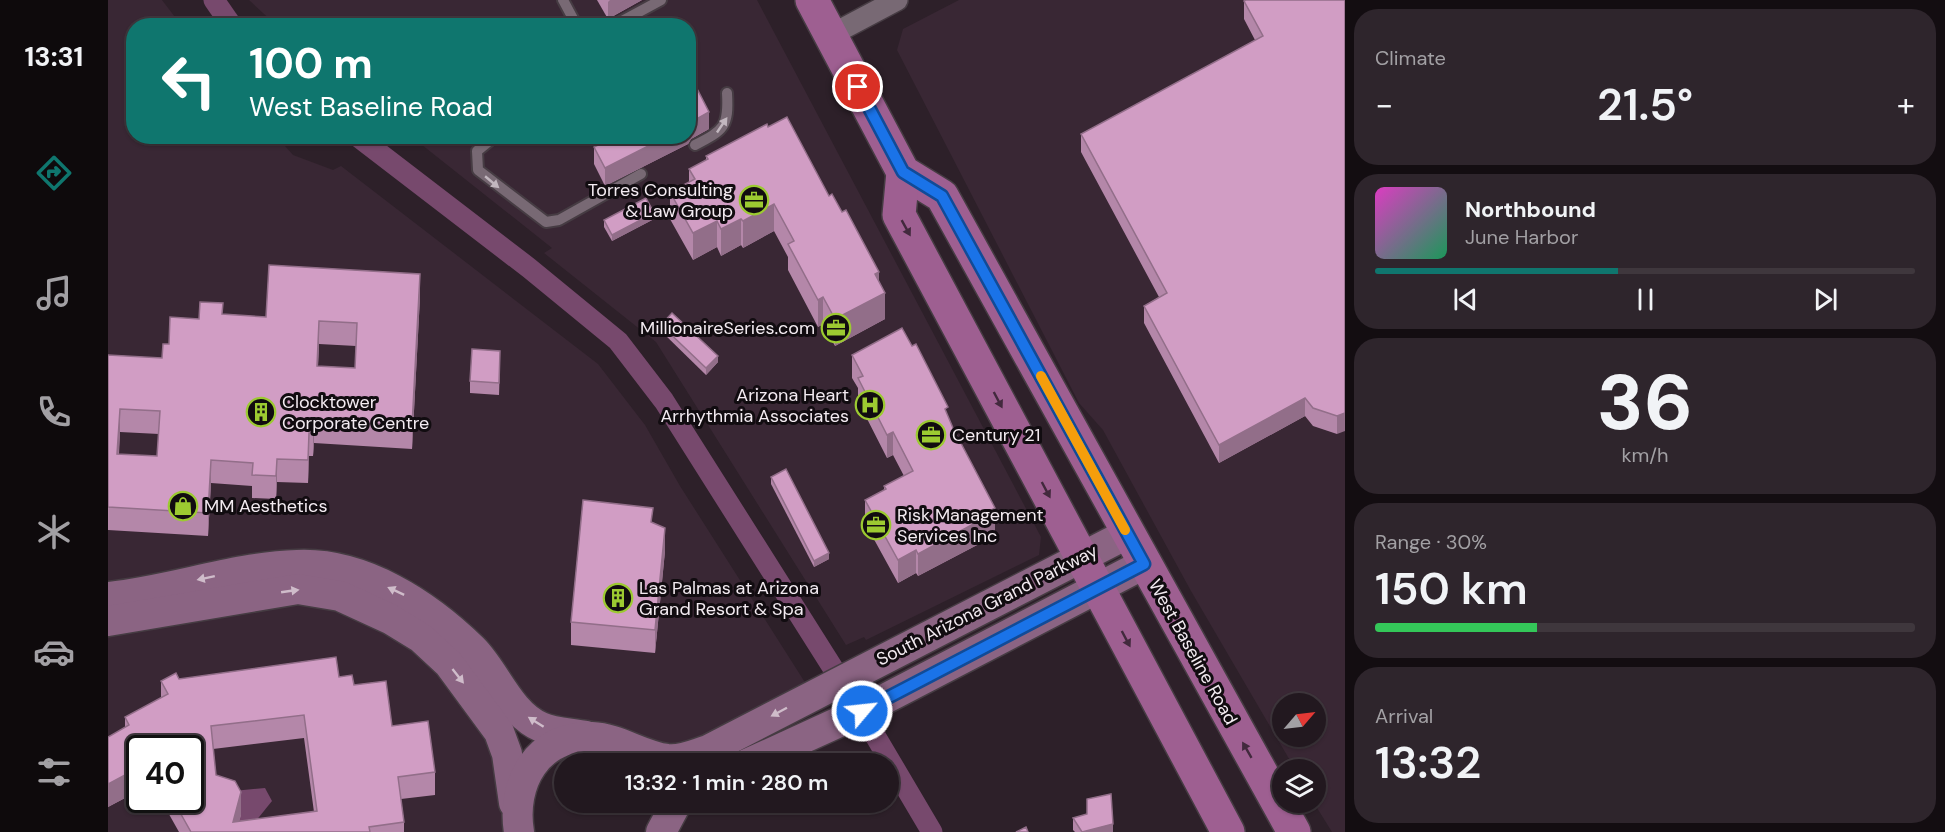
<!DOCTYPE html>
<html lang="en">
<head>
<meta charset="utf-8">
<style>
	:root { --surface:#22181f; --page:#2e252c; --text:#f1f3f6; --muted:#a2a0a4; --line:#3f373d; --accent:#0f766e }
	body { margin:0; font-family:"DM Sans",sans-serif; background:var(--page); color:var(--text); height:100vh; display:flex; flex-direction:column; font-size:22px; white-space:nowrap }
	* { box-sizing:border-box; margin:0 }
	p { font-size:20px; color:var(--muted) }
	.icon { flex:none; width:33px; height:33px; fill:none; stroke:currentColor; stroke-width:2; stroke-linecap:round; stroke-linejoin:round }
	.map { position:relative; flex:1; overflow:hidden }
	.sheet { display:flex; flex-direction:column; gap:9px; padding:9px; background:#130d11; width:600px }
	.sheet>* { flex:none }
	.top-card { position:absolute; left:18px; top:18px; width:570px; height:126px; border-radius:24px; box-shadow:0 2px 4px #0004,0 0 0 2px var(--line); background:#0f766e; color:#fff; overflow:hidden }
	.needle { width:39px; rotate:62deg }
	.fabs { position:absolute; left:1164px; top:693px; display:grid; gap:12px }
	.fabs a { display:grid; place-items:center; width:54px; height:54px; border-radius:50%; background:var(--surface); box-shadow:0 2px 4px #0004,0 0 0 2px var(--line); font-size:30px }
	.speed { position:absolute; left:18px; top:735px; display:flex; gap:12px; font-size:30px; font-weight:700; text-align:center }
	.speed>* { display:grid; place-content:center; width:78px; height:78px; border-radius:50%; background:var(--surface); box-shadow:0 2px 4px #0004,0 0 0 2px var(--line); line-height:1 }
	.speed .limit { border:3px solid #111; border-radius:9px; background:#fff; color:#111 }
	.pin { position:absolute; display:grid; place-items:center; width:51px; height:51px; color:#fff; margin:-26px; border:3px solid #fff; border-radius:50%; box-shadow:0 2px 6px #0007 }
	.me { position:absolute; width:66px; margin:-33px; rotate:62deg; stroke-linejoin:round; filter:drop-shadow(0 0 4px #0008) }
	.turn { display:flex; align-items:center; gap:21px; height:126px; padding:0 24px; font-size:27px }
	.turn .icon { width:78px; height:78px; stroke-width:2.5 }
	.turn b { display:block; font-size:42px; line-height:51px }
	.big { font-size:45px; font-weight:600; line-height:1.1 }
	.sheet .tile { flex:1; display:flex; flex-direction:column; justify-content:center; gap:9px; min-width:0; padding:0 21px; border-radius:24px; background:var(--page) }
	.sheet .dial { align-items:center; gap:0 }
	.dial b { font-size:78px; line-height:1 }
	.song { display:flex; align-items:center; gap:18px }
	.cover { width:72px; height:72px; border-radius:9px; background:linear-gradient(135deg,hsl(310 70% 55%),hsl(150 70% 35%)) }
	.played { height:6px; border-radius:3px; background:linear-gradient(90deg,var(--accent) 45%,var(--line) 45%) }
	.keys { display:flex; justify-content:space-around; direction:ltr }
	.heat { display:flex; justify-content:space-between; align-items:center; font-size:33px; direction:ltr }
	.charge { height:9px; border-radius:4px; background:linear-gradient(90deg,#34c759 30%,var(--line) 0) }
	.trip { position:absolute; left:446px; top:753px; width:345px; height:60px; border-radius:30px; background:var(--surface); box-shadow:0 2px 4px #0004,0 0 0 2px var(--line); font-weight:600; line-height:60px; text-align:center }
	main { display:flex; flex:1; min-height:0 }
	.menu { display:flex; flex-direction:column; width:108px; justify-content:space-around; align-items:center; background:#0e0a0c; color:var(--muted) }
	.menu .icon { width:42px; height:42px }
	.menu .on { color:var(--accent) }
	.menu b { font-size:27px; color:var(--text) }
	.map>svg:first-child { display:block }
	.built { fill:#392734; fill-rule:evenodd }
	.water { fill:#77496d }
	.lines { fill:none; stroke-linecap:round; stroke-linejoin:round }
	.canal { stroke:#77496d; stroke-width:21 }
	.lane-casing { stroke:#463c43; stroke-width:14 }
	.street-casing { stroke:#463c43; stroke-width:24 }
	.secondary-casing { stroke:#463c43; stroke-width:33 }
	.primary-casing { stroke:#463c43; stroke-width:36 }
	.lane { stroke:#786974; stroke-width:10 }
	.street { stroke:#786974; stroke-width:21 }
	.secondary { stroke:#8b6483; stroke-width:30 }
	.primary { stroke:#9e5f91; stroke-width:33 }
	.wall { fill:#b487a9; fill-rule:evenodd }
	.shaded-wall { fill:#926e89 }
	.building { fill:#d19dc4; stroke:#926e89; stroke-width:1.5; fill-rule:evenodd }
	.oneway { fill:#c2b7bf }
	.oneway2 { fill:#42293d }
	.oneway3 { fill:#cfbcca }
	.route-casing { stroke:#114b97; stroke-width:15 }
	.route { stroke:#1a73e8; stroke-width:10 }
	.slow { stroke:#f59e0b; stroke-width:10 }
	.labels { text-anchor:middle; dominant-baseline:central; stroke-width:6; stroke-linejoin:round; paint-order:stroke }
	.poi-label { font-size:18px; fill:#f3ebf1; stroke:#110c10; text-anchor:start }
	.street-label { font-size:18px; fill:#f3ebf1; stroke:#110c10 }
</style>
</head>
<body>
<main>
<nav class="menu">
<b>13:31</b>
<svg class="icon on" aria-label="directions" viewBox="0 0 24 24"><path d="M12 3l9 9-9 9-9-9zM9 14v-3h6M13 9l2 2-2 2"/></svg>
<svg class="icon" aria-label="music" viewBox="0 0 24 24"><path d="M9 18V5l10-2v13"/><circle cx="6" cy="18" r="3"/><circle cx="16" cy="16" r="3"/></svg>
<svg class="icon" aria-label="phone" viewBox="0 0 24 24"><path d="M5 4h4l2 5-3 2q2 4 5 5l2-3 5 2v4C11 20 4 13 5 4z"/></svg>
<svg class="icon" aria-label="climate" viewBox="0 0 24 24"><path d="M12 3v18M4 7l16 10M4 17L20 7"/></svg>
<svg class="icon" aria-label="car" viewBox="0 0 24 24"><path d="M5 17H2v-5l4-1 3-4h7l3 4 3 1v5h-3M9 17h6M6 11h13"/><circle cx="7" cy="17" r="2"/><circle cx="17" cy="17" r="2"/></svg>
<svg class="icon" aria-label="filters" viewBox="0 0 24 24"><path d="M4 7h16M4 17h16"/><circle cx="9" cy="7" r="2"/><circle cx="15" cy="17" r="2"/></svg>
</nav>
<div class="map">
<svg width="1237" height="832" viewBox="0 0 1237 832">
	<rect width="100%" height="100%" fill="#2d2029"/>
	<g class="built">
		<path d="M0,0H54L73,25L26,26V136L169,137L185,155L225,170L233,166L490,364L537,425L572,486L698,684L576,748L557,749L470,721L428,714L320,600L0,591Z"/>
		<path d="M141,0H649L933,537L931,555L758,640L756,637L738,645L548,342L436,253L444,248L304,137L580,136V26L168,25Z"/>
		<path d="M851,0H1237V832H1224L1206,803L1208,770L1187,769L1083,591L995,430L971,403L789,50L795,29ZM1174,704H1208V736H1174Z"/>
		<path d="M159,599L210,601L307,645L382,740L398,832H0V631ZM32,748H82V800H32Z"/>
	</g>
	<path class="water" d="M157,788L164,801L139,832H136L115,792Z"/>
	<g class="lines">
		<g class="canal">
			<path d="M106,0L124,26"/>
			<path d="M249,136L421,268L510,341L556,401L759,722L824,832"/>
		</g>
		<g class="lane-casing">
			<g id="lane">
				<path d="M455,0L469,26"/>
				<path d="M505,26L553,0"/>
				<path d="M385,138L369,151L370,170L438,222L451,220L533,174"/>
				<path d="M587,145C616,130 621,127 619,93"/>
			</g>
		</g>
		<g class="street-casing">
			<path id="street" d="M723,35L789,0"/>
		</g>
		<g class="secondary-casing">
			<g id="secondary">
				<path d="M0,597C63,591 125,567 189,565C255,562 319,604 365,649C388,672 401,713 433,727C446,733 464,733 478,736"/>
				<path d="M0,621L190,589L232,596L282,619L313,638L341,664L391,732L399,754L406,803"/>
				<path d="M639,764L742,717L1036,564"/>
				<path d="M411,832C403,784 429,735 484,737C510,738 534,756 559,759C573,761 587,754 600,750L1019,534"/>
				<path d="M553,832L569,802"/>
			</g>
		</g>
		<g class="primary-casing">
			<g id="primary">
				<path d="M704,0L795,172L834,196L1186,832"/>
				<path d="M795,172L791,215L1120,832"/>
			</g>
		</g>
		<use href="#lane" class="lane"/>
		<use href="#street" class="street"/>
		<use href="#secondary" class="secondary"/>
		<use href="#primary" class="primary"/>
	</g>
	<g class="wall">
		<path d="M489,0H534L500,19Z"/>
		<path d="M1237,0L1229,434L1205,426L1197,416L1111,463L1036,323V306L1051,297L973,152V134L1147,40L1136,19V1Z"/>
		<path d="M660,127L721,196L771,281L777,319L727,346L715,324L710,327L680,270V257L666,231L635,248L633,245L613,256L609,247L585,260L562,219V192L581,182V169L598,160V156Z"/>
		<path d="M601,129L583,139L580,144L497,186L486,164V147Z"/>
		<path d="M546,219L504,241L496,227V220Z"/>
		<path d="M312,297L304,449L206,443L205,456H201L200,483L169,482L168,499L144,498V486L103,483L100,536L0,530V355L54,358L61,344L91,319L115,314L158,317ZM211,344L248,346L247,368L210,366ZM12,432L51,434L49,456L11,454Z"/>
		<path d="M553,325L610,362L598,375L553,331Z"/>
		<path d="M744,355L840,417L887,531L871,540V544L810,576L808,573L790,583L757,523V500L776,490V486L796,476L785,455L779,458L750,401V388L744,378Z"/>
		<path d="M392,363L391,395L362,393V381Z"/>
		<path d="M663,477L721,559L706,567L663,484Z"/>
		<path d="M545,523L557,551L547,653L463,645V622Z"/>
		<path d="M231,677L246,685L327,772V795L293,799L296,822V832H71L53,800H82L32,748V790L0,807L17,728V717L53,698V681L71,679ZM196,738L206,812L131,821L133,815L108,775L105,749Z"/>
		<path d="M965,818L1005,832H967L965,830Z"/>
	</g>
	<g class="shaded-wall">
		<path d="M502,0H534L500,19V2Z"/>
		<path d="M601,112V129L583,139L580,144L497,186V168L560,136H580V126L583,122Z"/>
		<path d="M666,204V231L635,248V221Z"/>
		<path d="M546,213V219L504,241V235Z"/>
		<path d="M633,219V245L613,256V229Z"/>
		<path d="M609,221V247L585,260V233Z"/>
		<path d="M771,272V296L777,293V319L727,346V319L767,274Z"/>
		<path d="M312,274V297L304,449V426Z"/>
		<path d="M715,297V324L710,327V300Z"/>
		<path d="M211,321V344L209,389V366Z"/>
		<path d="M610,356V362L598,375V368Z"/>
		<path d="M1197,398V416L1111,463V445Z"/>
		<path d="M12,409V432L9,477V454Z"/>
		<path d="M1237,413V431L1229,434V416Z"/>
		<path d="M206,420V443L205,456V433Z"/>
		<path d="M785,432V455L779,458V435Z"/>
		<path d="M201,433V456L200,483V460Z"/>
		<path d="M169,459V482L168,499V476Z"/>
		<path d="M103,460V483L100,536V513Z"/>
		<path d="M887,508V531L871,540V544L810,576V554Z"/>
		<path d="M557,528V551L547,653V630Z"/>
		<path d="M808,550V573L790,583V560Z"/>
		<path d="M721,553V559L706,567V561Z"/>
		<path d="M32,767V790L0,807V784Z"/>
		<path d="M133,792V815L128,832L125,822Z"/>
		<path d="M1005,824V832H974Z"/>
	</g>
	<g class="building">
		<path d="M1138,0H1237V413L1229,416L1205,408L1197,398L1111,445L1036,306L1059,293L973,134L1155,36L1136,1Z"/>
		<path d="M583,77L601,112L583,122L580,126V78Z"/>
		<path d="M679,117L721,196L724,194L734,212L738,210L771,272L767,274L777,293L727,319L715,297L710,300L680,244L686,241L666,204L635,221L633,219L613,229L609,221L585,233L562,192L587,179L581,169L600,159L598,156L659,124L660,127Z"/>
		<path d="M508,136H560L497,168L486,147Z"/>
		<path d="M538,198L546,213L504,235L496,220Z"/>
		<path d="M161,265L312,274L304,426L206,420L205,433H201L200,460L169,459L168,476L144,475L145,463L103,460L100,513L0,507V355L54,358L55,344H61L62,317L91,319L92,302L115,303L114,314L158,317ZM211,321L249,323L247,368L209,366ZM12,409L52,411L49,456L9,454Z"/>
		<path d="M564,313L610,356L598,368L553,325Z"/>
		<path d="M794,328L804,346L808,344L840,407L837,409L845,428L887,508L869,518L871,521L810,554L808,550L790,560L757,500L778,489L776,486L805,471L785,432L779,435L750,378L755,376L744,355Z"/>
		<path d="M364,349L392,351L391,383L362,381Z"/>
		<path d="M678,469L721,553L706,561L663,477Z"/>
		<path d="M475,500L545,508L543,522L557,528L547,630L463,622Z"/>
		<path d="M228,657L231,677L244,675L246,685L278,681L284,726L320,721L327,772L290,777L296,822L261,827L262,832H83L65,800H82V748H32V767L0,784V737L21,725L17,717L60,694L53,681L68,673L71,679ZM196,715L209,811L125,822L133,792L127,781L108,775L103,726Z"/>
		<path d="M1003,794L1005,824L974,832L965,818L979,814V799Z"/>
		<path d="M918,827L920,832H908Z"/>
	</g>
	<defs><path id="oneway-solid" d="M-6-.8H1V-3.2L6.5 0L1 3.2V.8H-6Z" transform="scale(1.5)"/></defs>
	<g class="oneway">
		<use href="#oneway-solid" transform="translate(614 125) rotate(-56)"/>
		<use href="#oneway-solid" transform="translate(384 182) rotate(40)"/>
	</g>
	<g class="oneway2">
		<use href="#oneway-solid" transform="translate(798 228) rotate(61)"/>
		<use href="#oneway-solid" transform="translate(890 400) rotate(62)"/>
		<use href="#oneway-solid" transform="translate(938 490) rotate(62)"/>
		<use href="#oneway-solid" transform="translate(1018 639) rotate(62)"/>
		<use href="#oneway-solid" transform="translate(1139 750) rotate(-120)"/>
	</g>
	<g class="oneway3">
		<use href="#oneway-solid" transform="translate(98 578) rotate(168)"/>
		<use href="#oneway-solid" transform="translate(182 591) rotate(-8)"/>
		<use href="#oneway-solid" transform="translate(288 591) rotate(-155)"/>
		<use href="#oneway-solid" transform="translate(350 676) rotate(52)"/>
		<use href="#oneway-solid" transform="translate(671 712) rotate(152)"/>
		<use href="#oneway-solid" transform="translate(428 722) rotate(-148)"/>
	</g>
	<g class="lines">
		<g class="route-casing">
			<path id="route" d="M750,87L795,172L834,196L1036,564L754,711"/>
		</g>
		<use href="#route" class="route"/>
		<path class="slow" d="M933,376L1017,530"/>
	</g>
	<defs>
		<g id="office-ring" transform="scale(1.5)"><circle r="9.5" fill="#110c10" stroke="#9cca31" stroke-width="1.5"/><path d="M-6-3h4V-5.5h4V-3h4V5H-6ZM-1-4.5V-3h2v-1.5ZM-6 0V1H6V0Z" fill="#9cca31"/></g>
		<g id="hospital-ring" transform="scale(1.5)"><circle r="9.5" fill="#110c10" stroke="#9cca31" stroke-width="1.5"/><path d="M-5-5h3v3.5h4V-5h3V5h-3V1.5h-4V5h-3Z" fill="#9cca31"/></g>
		<g id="building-ring" transform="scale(1.5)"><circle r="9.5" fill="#110c10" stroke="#9cca31" stroke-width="1.5"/><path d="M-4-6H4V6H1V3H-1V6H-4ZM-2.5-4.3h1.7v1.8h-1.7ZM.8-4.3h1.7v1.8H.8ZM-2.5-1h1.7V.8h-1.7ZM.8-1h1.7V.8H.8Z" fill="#9cca31"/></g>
		<g id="shop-ring" transform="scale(1.5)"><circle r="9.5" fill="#110c10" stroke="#9cca31" stroke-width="1.5"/><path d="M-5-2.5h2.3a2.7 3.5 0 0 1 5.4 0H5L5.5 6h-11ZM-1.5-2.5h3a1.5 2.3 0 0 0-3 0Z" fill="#9cca31"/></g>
	</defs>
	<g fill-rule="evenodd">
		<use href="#office-ring" x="646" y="200"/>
		<use href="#office-ring" x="728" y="328"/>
		<use href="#hospital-ring" x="762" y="405"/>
		<use href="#building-ring" x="153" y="412"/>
		<use href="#office-ring" x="823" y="435"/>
		<use href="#shop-ring" x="75" y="506"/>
		<use href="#office-ring" x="768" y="525"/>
		<use href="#building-ring" x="510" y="598"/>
	</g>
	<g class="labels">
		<g class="poi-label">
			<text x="625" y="190" text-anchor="end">Torres Consulting<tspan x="625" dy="21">&amp; Law Group</tspan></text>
			<text x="707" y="328" text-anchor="end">MillionaireSeries.com</text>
			<text x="741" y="395" text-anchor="end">Arizona Heart<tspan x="741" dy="21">Arrhythmia Associates</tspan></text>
			<text x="174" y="402">Clocktower<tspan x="174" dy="21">Corporate Centre</tspan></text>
			<text x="844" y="435">Century 21</text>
			<text x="96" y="506">MM Aesthetics</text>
			<text x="789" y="515">Risk Management<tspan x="789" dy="21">Services Inc</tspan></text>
			<text x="531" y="588">Las Palmas at Arizona<tspan x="531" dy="21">Grand Resort &amp; Spa</tspan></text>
		</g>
		<g class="street-label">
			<text transform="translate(879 605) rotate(-27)">South Arizona Grand Parkway</text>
			<text transform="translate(1085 652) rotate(61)">West Baseline Road</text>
		</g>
	</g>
</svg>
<div class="fabs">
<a><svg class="needle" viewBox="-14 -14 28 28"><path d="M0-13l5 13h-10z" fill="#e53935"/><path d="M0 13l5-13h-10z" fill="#a2a0a4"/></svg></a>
<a><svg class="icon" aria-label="layers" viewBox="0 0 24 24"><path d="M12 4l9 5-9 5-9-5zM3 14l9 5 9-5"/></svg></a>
</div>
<div class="speed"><div class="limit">40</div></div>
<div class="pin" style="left:750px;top:87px;background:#d93025"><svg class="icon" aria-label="arrive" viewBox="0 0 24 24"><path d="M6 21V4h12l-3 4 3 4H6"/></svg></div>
<svg class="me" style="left:754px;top:711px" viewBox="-20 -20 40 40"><circle r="17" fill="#1a73e8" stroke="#fff" stroke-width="3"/><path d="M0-11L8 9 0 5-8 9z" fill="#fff"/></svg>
<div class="trip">13:32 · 1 min · 280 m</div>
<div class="top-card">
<div class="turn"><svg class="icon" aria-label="left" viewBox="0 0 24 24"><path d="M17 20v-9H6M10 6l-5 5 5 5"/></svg><div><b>100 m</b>West Baseline Road</div></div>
</div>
</div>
<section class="sheet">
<div class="tile"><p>Climate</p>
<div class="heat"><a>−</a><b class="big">21.5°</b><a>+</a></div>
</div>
<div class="tile">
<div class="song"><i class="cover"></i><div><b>Northbound</b><p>June Harbor</p></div></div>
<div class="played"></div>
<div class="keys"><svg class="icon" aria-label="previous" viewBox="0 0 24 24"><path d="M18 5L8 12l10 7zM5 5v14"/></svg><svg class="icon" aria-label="pause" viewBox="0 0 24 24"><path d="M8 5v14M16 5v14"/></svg><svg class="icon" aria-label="next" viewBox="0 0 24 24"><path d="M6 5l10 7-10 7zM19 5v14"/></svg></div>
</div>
<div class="tile dial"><b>36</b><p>km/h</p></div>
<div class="tile"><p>Range · 30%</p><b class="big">150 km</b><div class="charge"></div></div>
<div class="tile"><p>Arrival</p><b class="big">13:32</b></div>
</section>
</main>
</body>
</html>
